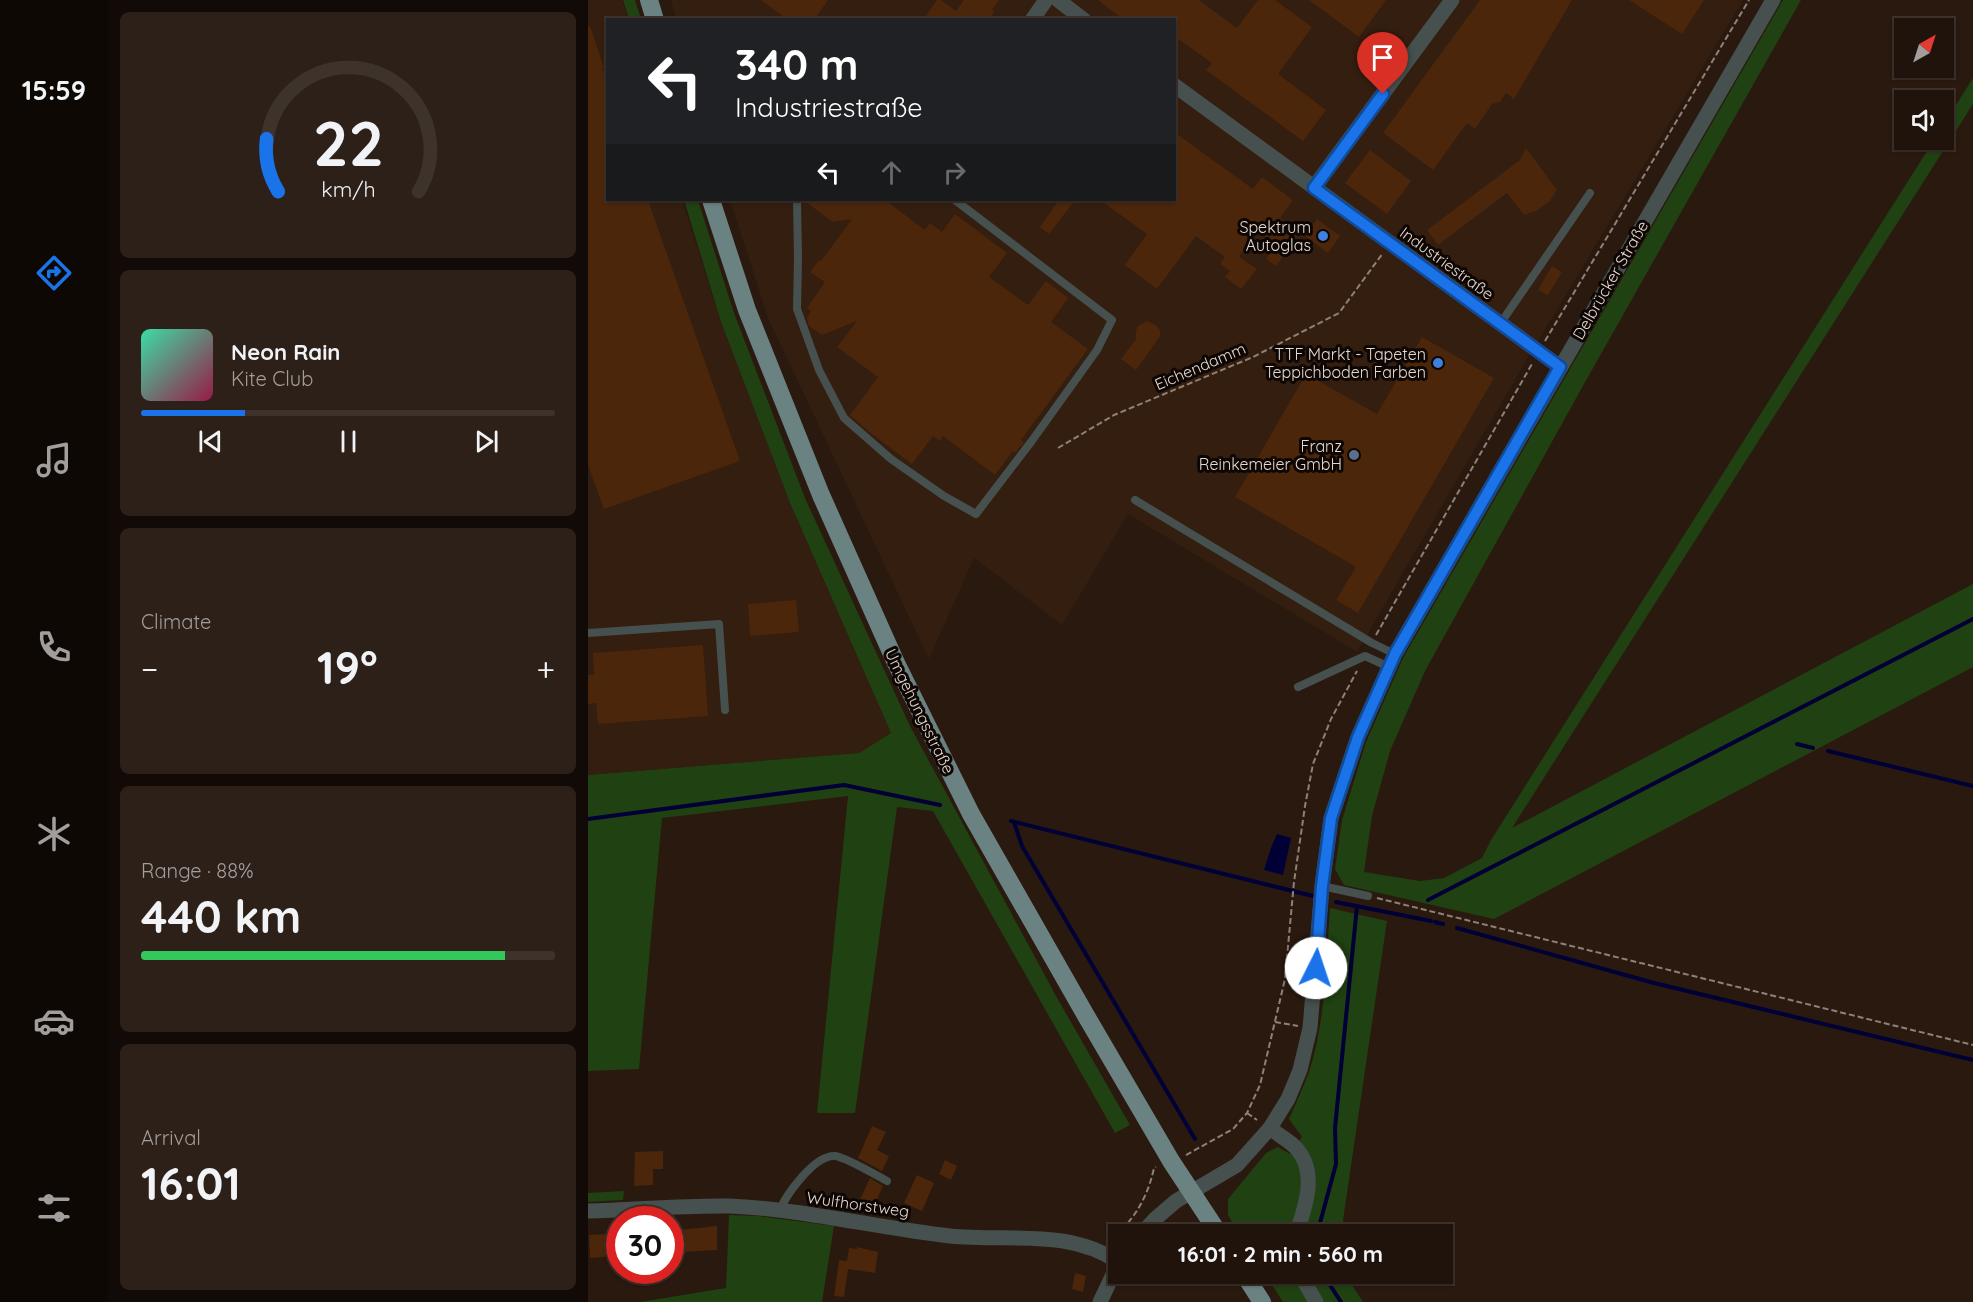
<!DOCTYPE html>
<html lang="en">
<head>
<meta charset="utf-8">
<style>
	:root { --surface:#20130b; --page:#2d2019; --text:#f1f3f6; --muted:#a29e9d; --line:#3d322c; --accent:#1a73e8 }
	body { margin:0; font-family:Quicksand,sans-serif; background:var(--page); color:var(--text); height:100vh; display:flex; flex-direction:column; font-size:22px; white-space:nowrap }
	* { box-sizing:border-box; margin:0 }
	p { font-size:20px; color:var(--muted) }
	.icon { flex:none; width:33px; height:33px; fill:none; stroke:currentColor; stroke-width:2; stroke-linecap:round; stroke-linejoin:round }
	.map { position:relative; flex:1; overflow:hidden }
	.drawer { display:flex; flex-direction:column; gap:12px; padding:12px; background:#120a06; width:480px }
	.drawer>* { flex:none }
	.guide { position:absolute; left:18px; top:18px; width:570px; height:183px; border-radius:0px; box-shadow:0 2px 4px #0004,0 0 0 2px var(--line); background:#202124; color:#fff; overflow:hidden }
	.needle { width:39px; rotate:39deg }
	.fabs { position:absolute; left:1306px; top:18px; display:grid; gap:12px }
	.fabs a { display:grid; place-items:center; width:60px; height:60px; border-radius:0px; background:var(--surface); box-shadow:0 2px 4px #0004,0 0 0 2px var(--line); font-size:30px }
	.speed { position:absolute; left:18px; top:1206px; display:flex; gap:12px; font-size:30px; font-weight:700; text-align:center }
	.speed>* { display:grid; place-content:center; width:78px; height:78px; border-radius:50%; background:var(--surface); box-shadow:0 2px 4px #0004,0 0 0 2px var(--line); line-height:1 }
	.speed .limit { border:9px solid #d22; background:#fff; color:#111 }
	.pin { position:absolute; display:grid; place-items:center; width:51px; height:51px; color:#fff; margin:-62px -26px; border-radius:50% 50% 50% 0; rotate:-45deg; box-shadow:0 0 6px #0007 }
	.pin .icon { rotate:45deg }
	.me { position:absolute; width:66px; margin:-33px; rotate:4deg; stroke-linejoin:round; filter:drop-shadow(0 0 4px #0008) }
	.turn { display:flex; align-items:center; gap:21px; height:126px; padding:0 30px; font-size:27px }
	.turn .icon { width:78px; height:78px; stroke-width:2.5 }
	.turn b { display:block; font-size:42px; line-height:51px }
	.lanes { display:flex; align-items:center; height:57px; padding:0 30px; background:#0003; justify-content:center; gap:30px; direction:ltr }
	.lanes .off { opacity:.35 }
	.big { font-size:45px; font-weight:700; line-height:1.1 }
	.drawer .widget { flex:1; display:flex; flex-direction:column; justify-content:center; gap:9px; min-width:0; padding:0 21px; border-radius:9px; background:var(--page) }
	.drawer .dial { align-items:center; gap:0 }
	.dial svg { height:156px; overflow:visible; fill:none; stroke:var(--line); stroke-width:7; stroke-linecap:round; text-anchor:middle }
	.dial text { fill:var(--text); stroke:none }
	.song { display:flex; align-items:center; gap:18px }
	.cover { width:72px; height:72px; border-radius:9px; background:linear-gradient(135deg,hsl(160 70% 55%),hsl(340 70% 35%)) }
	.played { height:6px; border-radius:3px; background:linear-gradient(90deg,var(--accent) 25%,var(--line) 25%) }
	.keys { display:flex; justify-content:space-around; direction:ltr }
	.heat { display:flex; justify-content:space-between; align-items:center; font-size:33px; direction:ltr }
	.charge { height:9px; border-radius:4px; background:linear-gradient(90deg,#34c759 88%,var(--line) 0) }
	.trip { position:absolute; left:520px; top:1224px; width:345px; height:60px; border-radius:0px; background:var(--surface); box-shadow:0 2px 4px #0004,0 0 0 2px var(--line); font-weight:700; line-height:60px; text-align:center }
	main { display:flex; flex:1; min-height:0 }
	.tabs { display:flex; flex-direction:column; width:108px; justify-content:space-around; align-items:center; background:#0d0804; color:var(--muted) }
	.tabs .icon { width:42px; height:42px }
	.tabs .selected { color:var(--accent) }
	.tabs b { font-size:27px; color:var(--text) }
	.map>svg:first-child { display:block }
	.built { fill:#341e10 }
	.green { fill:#204111 }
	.water { fill:#000036 }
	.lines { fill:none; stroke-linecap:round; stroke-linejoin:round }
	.stream { stroke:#000036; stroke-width:4 }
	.building { fill:#4b260a }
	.path { stroke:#8f8078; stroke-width:2; stroke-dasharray:6 3; stroke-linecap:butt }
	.service { stroke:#45504f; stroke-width:8 }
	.minor { stroke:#45504f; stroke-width:15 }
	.primary { stroke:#6a8281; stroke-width:18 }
	.route-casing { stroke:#114b97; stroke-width:15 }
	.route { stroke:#1a73e8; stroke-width:10 }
	.shop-dot { fill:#3f7fe0; stroke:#0d0603; stroke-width:2 }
	.service-dot { fill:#5c6f8a; stroke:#0d0603; stroke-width:2 }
	.labels { text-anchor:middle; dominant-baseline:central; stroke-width:6; stroke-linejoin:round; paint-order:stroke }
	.poi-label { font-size:16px; fill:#e4d8d1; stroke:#0d0603; text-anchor:end }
	.street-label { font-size:16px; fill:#e4d8d1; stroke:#0d0603 }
</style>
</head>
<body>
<main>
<nav class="tabs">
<b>15:59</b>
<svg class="icon selected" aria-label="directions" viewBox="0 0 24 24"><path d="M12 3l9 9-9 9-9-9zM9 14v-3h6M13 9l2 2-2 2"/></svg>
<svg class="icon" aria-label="music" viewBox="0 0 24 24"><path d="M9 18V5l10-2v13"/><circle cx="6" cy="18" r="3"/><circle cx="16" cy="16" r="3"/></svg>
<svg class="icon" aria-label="phone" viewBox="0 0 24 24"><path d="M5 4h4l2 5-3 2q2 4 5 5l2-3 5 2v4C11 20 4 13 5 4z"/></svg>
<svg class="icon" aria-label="climate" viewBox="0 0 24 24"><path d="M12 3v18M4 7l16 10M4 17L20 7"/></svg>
<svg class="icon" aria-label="car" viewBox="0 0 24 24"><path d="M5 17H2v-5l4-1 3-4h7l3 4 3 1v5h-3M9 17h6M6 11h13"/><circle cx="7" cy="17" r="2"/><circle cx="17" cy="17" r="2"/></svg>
<svg class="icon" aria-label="filters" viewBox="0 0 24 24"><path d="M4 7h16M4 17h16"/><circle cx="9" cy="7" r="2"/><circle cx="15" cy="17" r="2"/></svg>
</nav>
<section class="drawer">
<div class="widget dial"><svg viewBox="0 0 100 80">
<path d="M14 69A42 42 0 1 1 86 69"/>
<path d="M14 69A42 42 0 0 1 8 42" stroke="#1a73e8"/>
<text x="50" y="56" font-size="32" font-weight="700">22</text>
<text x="50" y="72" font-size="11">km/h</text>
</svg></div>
<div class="widget">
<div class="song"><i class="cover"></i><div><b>Neon Rain</b><p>Kite Club</p></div></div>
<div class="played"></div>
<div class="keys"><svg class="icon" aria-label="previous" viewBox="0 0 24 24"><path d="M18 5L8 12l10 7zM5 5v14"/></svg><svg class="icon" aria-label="pause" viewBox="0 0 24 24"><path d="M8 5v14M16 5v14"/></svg><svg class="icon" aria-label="next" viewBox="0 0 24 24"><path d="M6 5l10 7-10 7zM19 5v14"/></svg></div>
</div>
<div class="widget"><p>Climate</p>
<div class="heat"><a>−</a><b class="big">19°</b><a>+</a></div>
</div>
<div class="widget"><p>Range · 88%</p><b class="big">440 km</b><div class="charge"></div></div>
<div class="widget"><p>Arrival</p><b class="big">16:01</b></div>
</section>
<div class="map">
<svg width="1385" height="1302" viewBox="0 0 1385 1302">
	<rect width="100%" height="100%" fill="#2a190f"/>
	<g class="built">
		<path d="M0,0H34L40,19L20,20V200H94L133,322L202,503L303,733L271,753L0,775Z"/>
		<path d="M83,0H1155L935,366L769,652L540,514L474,625L386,558L341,659L180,318L142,200H586V20H88Z"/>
	</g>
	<g class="green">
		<path d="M35,0H47L53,19H41Z"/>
		<path d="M1195,0H1213L996,384L837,671L802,751L784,816L776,872L832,881L856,878L894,858L903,840L1346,140H1356V124L1385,78V104L924,828L1385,584V667L906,919L756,885L747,869L754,820L778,742L815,658Z"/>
		<path d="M96,200H110L146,313L217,498L322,726L468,996L542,1125L527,1133L345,811L309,807L267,1113H229L260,796L74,818L51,1069L0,1071V775L271,753L303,733L202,503L133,322Z"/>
		<path d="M742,908L799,921L753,1234H651L640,1215V1199L678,1153L690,1147L702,1154L714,1137L701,1119C708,1103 715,1088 721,1072C738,1020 738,962 742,908Z"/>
		<path d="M36,1191L35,1200L0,1202V1193Z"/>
		<path d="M141,1215L170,1216L246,1226L234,1302H52L138,1288Z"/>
		<path d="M677,1274H757L775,1302H695Z"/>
	</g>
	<path class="water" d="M689,834L703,838L695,875L676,870L683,848Z"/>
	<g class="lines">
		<g class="stream">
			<path d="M1209,744L1225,748"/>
			<path d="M1240,751L1385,786"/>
			<path d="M0,819L256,785L352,805"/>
			<path d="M423,821L725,896"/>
			<path d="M426,822L434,846L607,1139"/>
			<path d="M840,900L1385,619"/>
			<path d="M748,902L843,921"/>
			<path d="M847,922L855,924"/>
			<path d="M869,928L1066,983L1385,1060"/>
			<path d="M729,1234L748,1164L747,1128L769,906"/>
			<path d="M735,1274L753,1302"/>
		</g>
	</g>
	<g class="building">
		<path d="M173,0H240L226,20H200Z"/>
		<path d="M349,0H353L368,11L376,0H411L404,10L406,12L400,20H335Z"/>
		<path d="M510,0H611L649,28L670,0H687L724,27L690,74L738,110L715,141L618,70L624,63L586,36V20H536Z"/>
		<path d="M721,0H798L771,37Z"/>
		<path d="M892,0H984L926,99L918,93L912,102L904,104L887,129L879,123L845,170L795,133Z"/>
		<path d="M1041,0H1116L1094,34Z"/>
		<path d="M2,26L16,68L14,69L20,84V200H60L152,461L16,509L0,465V27Z"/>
		<path d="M586,132L665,189L674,177L705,200L692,218L712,233L688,266L678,259L689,244L670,231L651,257L669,269L653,289L637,277L642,271L632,264L637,257L608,236L569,289L537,265L559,234L512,200H586Z"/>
		<path d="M938,148L969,190L961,202L948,211L936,215L919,193L850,245L839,230L932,160Z"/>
		<path d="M782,150L823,181L799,214L757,183Z"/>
		<path d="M215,200H297L337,230L342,223L354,232L367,214L419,253L401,277L440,305L458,281L480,298L463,322L500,349L433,440L436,442L427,453L425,451L407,475L355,436L352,441L345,436L324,464L280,431L262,415L290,377L249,347L269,321L234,335L221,326L219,318L223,311L219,308L237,282L222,272L231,260L233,261L264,219L245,222Z"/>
		<path d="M471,200H487L461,234L452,227Z"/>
		<path d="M729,219L752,236L740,253L717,236Z"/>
		<path d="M964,266L974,272L960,295L950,290Z"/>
		<path d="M559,321L568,325L572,330V336L548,370L533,359L548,339V331L550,326Z"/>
		<path d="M834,337L906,378L770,613L748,600L768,567L647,497L718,374L789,414Z"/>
		<path d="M208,600L211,632L162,636L160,604Z"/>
		<path d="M115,645L120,716L10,724L8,703L0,704V675H6L5,653Z"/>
		<path d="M284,1126L298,1132L289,1150L301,1156L294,1171L270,1158Z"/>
		<path d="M75,1151V1169H65V1185L46,1186L47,1152Z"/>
		<path d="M357,1160L369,1166L363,1180L351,1174Z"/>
		<path d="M329,1175L346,1183L334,1211L316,1203Z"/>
		<path d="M282,1178L295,1186L283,1213L269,1206Z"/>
		<path d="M129,1226V1250L93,1252L94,1260H84L82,1231Z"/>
		<path d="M19,1234V1238L30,1237L32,1239V1256L2,1258L1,1235Z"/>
		<path d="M269,1247L290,1252L287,1273L260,1269L256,1297L246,1296L251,1260L259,1261L261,1248L269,1249Z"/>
		<path d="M487,1273L498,1276L495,1292L484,1289Z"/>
	</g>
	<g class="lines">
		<g class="path">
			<path d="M957,341L1161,0"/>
			<path d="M470,448L526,415L665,357L751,313L795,253"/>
			<path d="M788,635L944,364"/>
			<path d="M789,898L1385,1045"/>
			<path d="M687,1022L710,1026"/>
			<path d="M659,1113L669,1120"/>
			<path d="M598,1155L645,1129L659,1113L672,1085L697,979L706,882L717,806L725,764L743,719L769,671"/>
			<path d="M521,1242C545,1221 559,1200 566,1168L568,1167"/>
		</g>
		<g class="service">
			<path d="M209,200L210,258L209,309L231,370L256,418L303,459L356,496L388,514L443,442L509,350L524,320L367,200"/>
			<path d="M912,324L1002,193"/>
			<path d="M547,500L784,643L807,654"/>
			<path d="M0,633L131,624L137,710"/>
			<path d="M710,687L777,656L801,667"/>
			<path d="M734,886L780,896"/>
			<path d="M191,1211C199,1194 226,1155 247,1156C257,1157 288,1175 299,1181"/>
		</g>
		<g class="minor">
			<path d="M470,0L496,20"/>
			<path d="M444,20L458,0"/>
			<path d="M586,85L972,367"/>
			<path d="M726,187L864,0"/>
			<path d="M682,1128C689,1134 698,1139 705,1145C731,1169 718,1206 708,1234"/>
			<path d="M0,1211C46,1210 95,1205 141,1206C215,1209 289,1228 362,1236C420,1242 480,1228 530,1262"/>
			<path d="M553,1234L567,1219L588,1201L649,1165L682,1128L700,1099L712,1070L722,1028L734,886L743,818L770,737L807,654L1185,0"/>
			<path d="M712,1274L728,1302"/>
			<path d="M512,1302L531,1262"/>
		</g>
		<g class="primary">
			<path d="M61,0L67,20"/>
			<path d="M123,200L159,310L233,495L308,663L383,814L497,1014L583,1161L631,1234"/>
			<path d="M656,1274L674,1302"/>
		</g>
	</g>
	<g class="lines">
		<g class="route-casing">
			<path id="route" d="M728,968L734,886L743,818L770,737L807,654L972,367L726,188L795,94"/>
		</g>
		<use href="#route" class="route"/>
	</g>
	<g class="shop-dot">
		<circle cx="735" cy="236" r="6"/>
		<circle cx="850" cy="363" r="6"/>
	</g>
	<circle class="service-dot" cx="766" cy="455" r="6"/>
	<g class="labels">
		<g class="poi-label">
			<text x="723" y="227">Spektrum<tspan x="723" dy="18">Autoglas</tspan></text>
			<text x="838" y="354">TTF Markt - Tapeten<tspan x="838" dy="18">Teppichboden Farben</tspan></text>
			<text x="754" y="446">Franz<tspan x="754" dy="18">Reinkemeier GmbH</tspan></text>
		</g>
		<g class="street-label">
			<text transform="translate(859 263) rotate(36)">Industriestraße</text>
			<text transform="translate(1022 280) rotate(-60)">Delbrücker Straße</text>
			<text transform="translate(612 366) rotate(-23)">Eichendamm</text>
			<text transform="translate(332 711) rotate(64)">Umgehungsstraße</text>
			<text transform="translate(270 1204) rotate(8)">Wulfhorstweg</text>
		</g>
	</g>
</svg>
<div class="fabs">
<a><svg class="needle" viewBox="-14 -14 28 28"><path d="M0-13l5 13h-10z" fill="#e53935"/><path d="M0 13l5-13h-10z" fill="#a29e9d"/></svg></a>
<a><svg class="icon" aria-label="sound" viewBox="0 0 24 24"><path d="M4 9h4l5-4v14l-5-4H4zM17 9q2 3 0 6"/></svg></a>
</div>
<div class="speed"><div class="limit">30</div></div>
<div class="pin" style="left:795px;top:94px;background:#d93025"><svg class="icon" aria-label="arrive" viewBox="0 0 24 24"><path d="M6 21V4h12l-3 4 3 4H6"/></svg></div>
<svg class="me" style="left:728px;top:968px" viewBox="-20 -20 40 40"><circle r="19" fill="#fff"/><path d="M0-13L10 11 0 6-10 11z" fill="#1a73e8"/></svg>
<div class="trip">16:01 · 2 min · 560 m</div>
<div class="guide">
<div class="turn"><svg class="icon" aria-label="left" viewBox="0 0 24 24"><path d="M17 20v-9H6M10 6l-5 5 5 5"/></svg><div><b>340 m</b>Industriestraße</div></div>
<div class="lanes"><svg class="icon" aria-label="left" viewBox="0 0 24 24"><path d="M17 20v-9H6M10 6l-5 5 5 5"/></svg><svg class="icon off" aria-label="ahead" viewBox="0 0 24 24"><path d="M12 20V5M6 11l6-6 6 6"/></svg><svg class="icon off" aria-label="right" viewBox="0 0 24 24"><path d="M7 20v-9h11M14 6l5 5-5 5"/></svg></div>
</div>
</div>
</main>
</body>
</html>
